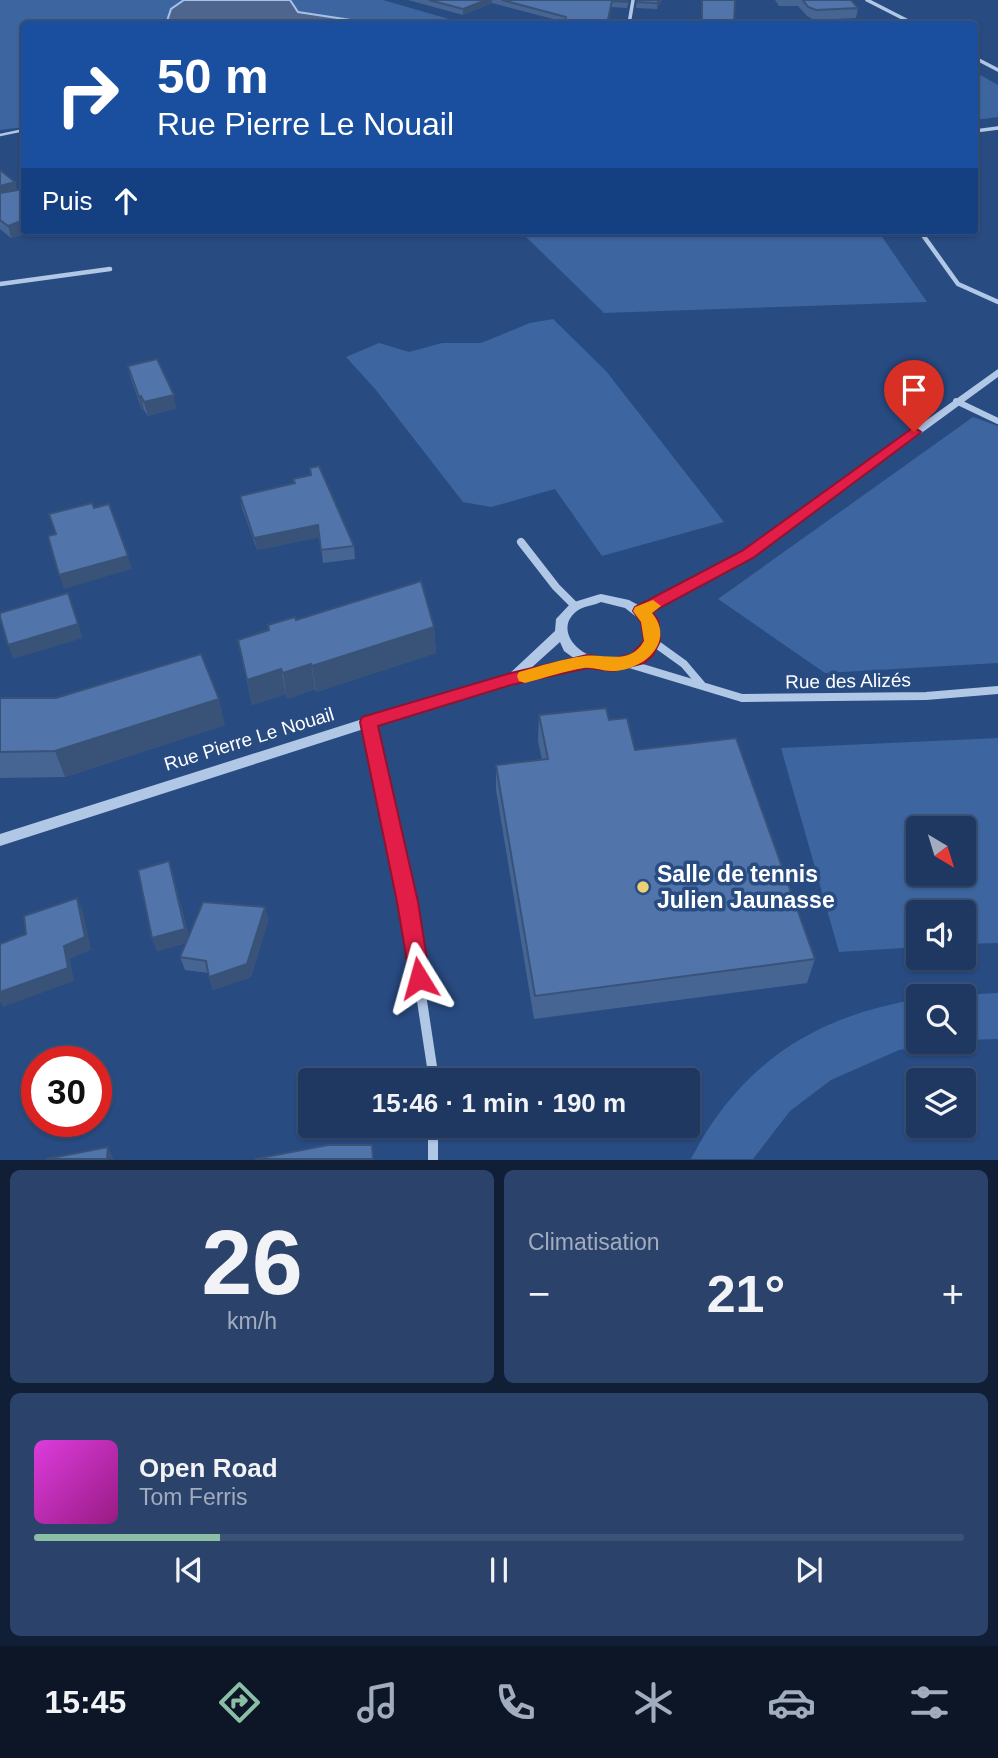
<!DOCTYPE html>
<html lang="fr">
<head>
<meta charset="utf-8">
<style>
	:root { --surface:#1e3862; --page:#2b436b; --text:#f1f3f6; --muted:#a1acbe; --line:#3c5277; --accent:#8abfa5 }
	body { margin:0; font-family:Helvetica,sans-serif; background:var(--page); color:var(--text); height:100vh; display:flex; flex-direction:column; font-size:26px; white-space:nowrap }
	* { box-sizing:border-box; margin:0 }
	p { font-size:23px; color:var(--muted) }
	.icon { flex:none; width:38px; height:38px; fill:none; stroke:currentColor; stroke-width:2; stroke-linecap:round; stroke-linejoin:round }
	.map { position:relative; height:1160px; overflow:hidden }
	.panel { display:flex; flex-direction:column; gap:10px; padding:10px; background:#101f36; flex:1 }
	.panel>* { flex:none }
	.guide { position:absolute; left:21px; top:21px; width:957px; height:214px; border-radius:7px; box-shadow:0 2px 5px #0004,0 0 0 2px var(--line); background:#1a4fa0; color:#fff; overflow:hidden }
	.needle { width:46px; rotate:142deg }
	.tools { position:absolute; left:906px; top:816px; display:grid; gap:14px }
	.tools a { display:grid; place-items:center; width:70px; height:70px; border-radius:7px; background:var(--surface); box-shadow:0 2px 5px #0004,0 0 0 2px var(--line); font-size:35px }
	.speed { position:absolute; left:21px; top:1046px; display:flex; gap:14px; font-size:35px; font-weight:700; text-align:center }
	.speed>* { display:grid; place-content:center; width:91px; height:91px; border-radius:50%; background:var(--surface); box-shadow:0 2px 5px #0004,0 0 0 2px var(--line); line-height:1 }
	.speed .limit { border:10px solid #d22; background:#fff; color:#111 }
	.pin { position:absolute; display:grid; place-items:center; width:60px; height:60px; color:#fff; margin:-72px -30px; border-radius:50% 50% 50% 0; rotate:-45deg; box-shadow:0 0 7px #0007 }
	.pin .icon { rotate:45deg }
	.me { position:absolute; width:77px; margin:-38px; rotate:352deg; stroke-linejoin:round; filter:drop-shadow(0 0 5px #0008) }
	.turn { display:flex; align-items:center; gap:24px; height:147px; padding:0 21px; font-size:32px }
	.turn .icon { width:91px; height:91px; stroke-width:2.5 }
	.turn b { display:block; font-size:49px; line-height:60px }
	.then { display:flex; align-items:center; height:66px; padding:0 21px; background:#0003; gap:14px; font-size:26px }
	.big { font-size:52px; font-weight:700; line-height:1.1 }
	.panel .tile { flex:1; display:flex; flex-direction:column; justify-content:center; gap:10px; min-width:0; padding:0 24px; border-radius:10px; background:var(--page) }
	.panel .dial { align-items:center; gap:0 }
	.dial b { font-size:91px; line-height:1 }
	.song { display:flex; align-items:center; gap:21px }
	.cover { width:84px; height:84px; border-radius:10px; background:linear-gradient(135deg,hsl(300 70% 55%),hsl(310 70% 35%)) }
	.played { height:7px; border-radius:4px; background:linear-gradient(90deg,var(--accent) 20%,var(--line) 20%) }
	.keys { display:flex; justify-content:space-around; direction:ltr }
	.heat { display:flex; justify-content:space-between; align-items:center; font-size:38px; direction:ltr }
	.panel .tiles { flex:1; display:grid; gap:10px; grid-template-columns:1fr 1fr }
	.tile:last-child { grid-column:span 2 }
	.trip { position:absolute; left:298px; top:1068px; width:402px; height:70px; border-radius:7px; background:var(--surface); box-shadow:0 2px 5px #0004,0 0 0 2px var(--line); font-weight:700; line-height:70px; text-align:center }
	.dock { display:flex; height:112px; justify-content:space-around; align-items:center; background:#0c1627; color:var(--muted) }
	.dock .icon { width:49px; height:49px }
	.dock .on { color:var(--accent) }
	.dock b { font-size:32px; color:var(--text) }
	.map>svg:first-child { display:block }
	.green { fill:#3d659f; fill-rule:evenodd }
	.water { fill:#4e668e; stroke:#a6c1e7; stroke-width:2 }
	.lines { fill:none; stroke-linecap:round; stroke-linejoin:round }
	.service { stroke:#b1c7e6; stroke-width:2.5 }
	.minor-far4 { stroke:#b1c7e6; stroke-width:3.5 }
	.minor-far3 { stroke:#b1c7e6; stroke-width:4.5 }
	.minor-far2 { stroke:#b1c7e6; stroke-width:6 }
	.minor-far1 { stroke:#b1c7e6; stroke-width:8 }
	.minor { stroke:#b1c7e6; stroke-width:10 }
	.tertiary { fill:#b1c7e6; fill-rule:evenodd }
	.wall { fill:#466593 }
	.shaded-wall { fill:#395278 }
	.building { fill:#5175ab; stroke:#395278; stroke-width:2 }
	.route { fill:#e11d48; stroke:#92132f; stroke-width:2 }
	.slow { fill:#f59e0b }
	.poi-dot { fill:#eed177; stroke:#284b82; stroke-width:2.5 }
	.labels { text-anchor:middle; dominant-baseline:central; stroke-width:7; stroke-linejoin:round; paint-order:stroke }
	.street-label { font-size:19px; fill:#fff; stroke:#284b82 }
	.near-poi-label { font-size:23px; font-weight:bold; fill:#fff; stroke:#284b82; text-anchor:start }
</style>
</head>
<body>
<div class="map">
<svg width="998" height="1160" viewBox="0 0 998 1160">
	<rect width="100%" height="100%" fill="#284b82"/>
	<g class="green">
		<path d="M0,0H383L466,24H24V127L0,130Z"/>
		<path d="M975,72L998,85V117L975,120Z"/>
		<path d="M520,231H878L927,302L604,313Z"/>
		<path d="M553,319L606,371L724,522L602,556L555,489L491,507L463,502L376,390L346,357L379,343L409,352L442,343H481L530,323Z"/>
		<path d="M973,417L998,426V663L825,673L718,599Z"/>
		<path d="M998,738V943L964,944V912H919V947L839,952L781,748ZM919,828H964V873H919Z"/>
		<path d="M998,993V1039L964,1040V996H938Z"/>
		<path d="M919,999V1041H953L899,1050L831,1080L790,1111L753,1159H691C740,1064 814,1016 919,999Z"/>
	</g>
	<path class="water" d="M184,0H290L298,12L377,24H166L171,9Z"/>
	<g class="lines">
		<path class="service" d="M0,135L24,130"/>
		<g class="minor-far4">
			<path d="M867,0L914,24"/>
			<path d="M629,24L633,0"/>
			<path d="M975,58L998,70"/>
			<path d="M975,131L998,128"/>
		</g>
		<g class="minor-far3">
			<path d="M920,231L958,284L998,302"/>
			<path d="M0,284L110,269"/>
		</g>
		<path class="minor-far2" d="M956,401L998,421"/>
		<g class="minor-far1">
			<path d="M521,542L556,587L575,606"/>
			<path d="M652,641L684,664L701,684"/>
			<path d="M626,663L742,698L926,696L998,690"/>
			<path d="M369,722L388,814"/>
		</g>
		<g class="minor">
			<path d="M388,812L407,902L434,1080"/>
			<path d="M433,1125V1160"/>
		</g>
		<path class="tertiary" d="M998,369V377L752,557L648,613L653,617L657,625V643L647,658L627,668L602,670L588,666L511,684L370,727L0,846V834L369,717L508,675L555,631L556,619L571,603L597,595L601,594L629,600L640,606L744,551ZM601,602L625,608L643,622C647,637 646,647 632,654C590,675 545,630 580,609C586,606 595,605 601,602ZM560,642L564,651L575,659L530,669Z"/>
	</g>
	<g class="wall">
		<path d="M408,0H629L627,8L611,7L608,24H564L565,22L492,3L463,15Z"/>
		<path d="M637,0H662L657,9L636,8Z"/>
		<path d="M775,0H851L858,8L856,18L814,20L807,16L798,6H779Z"/>
		<path d="M0,170L15,182L24,231H33L11,238L0,229Z"/>
		<path d="M128,366L176,408L148,416L144,410H142L131,379Z"/>
		<path d="M293,479L354,546L355,559L323,563L320,537L257,550L242,508L240,496L294,484Z"/>
		<path d="M296,620L434,627L436,653L316,692L315,689L287,699L286,694L252,705L238,640L268,631V625Z"/>
		<path d="M0,698L225,725L65,777L0,778Z"/>
		<path d="M539,715L609,720L815,959L807,983L534,1019L496,790V765L542,760L538,741Z"/>
		<path d="M169,861L173,875L189,937L265,907L268,921L251,977L213,990L208,973L185,970L180,957L186,943L157,951L152,938Z"/>
	</g>
	<g class="shaded-wall">
		<path d="M486,0H492V3L463,15V9Z"/>
		<path d="M659,0H662L657,9V3Z"/>
		<path d="M15,182L18,193L0,198V186Z"/>
		<path d="M24,220V231H33L11,238L8,226Z"/>
		<path d="M174,395L176,408L148,416L144,402Z"/>
		<path d="M141,396L144,410H142L139,397Z"/>
		<path d="M318,525L320,537L257,550L254,538Z"/>
		<path d="M128,556L132,569L64,589L59,575Z"/>
		<path d="M68,593L83,638L13,659L8,645Z"/>
		<path d="M434,627L436,653L316,692L312,666Z"/>
		<path d="M311,664L315,689L287,699L283,673Z"/>
		<path d="M281,669L286,694L252,705L247,680Z"/>
		<path d="M219,699L225,725L65,777L55,751Z"/>
		<path d="M169,861L173,875L190,942L157,951L152,938Z"/>
		<path d="M77,898L83,911L91,950L70,959L74,981L3,1007L0,1002V992L64,946Z"/>
		<path d="M265,907L268,921L251,977L213,990L209,977Z"/>
		<path d="M108,1147L114,1159H107Z"/>
	</g>
	<g class="building">
		<path d="M429,0H486L463,9Z"/>
		<path d="M502,0H628V2L612,1L607,24H564L566,17Z"/>
		<path d="M637,0H659L657,3L637,2Z"/>
		<path d="M702,0H735L734,24H706L707,23L702,22Z"/>
		<path d="M803,0H851L858,8L816,10L808,7Z"/>
		<path d="M0,170L15,182L0,186Z"/>
		<path d="M24,189V220L8,226L0,220V193Z"/>
		<path d="M157,359L174,395L144,402L141,396L139,397L128,366Z"/>
		<path d="M319,466L354,546L321,550L318,525L254,538L240,496L295,483L293,479L311,475L310,468Z"/>
		<path d="M92,503L94,508L109,504L128,556L59,575L48,536L56,534L49,514Z"/>
		<path d="M421,581L434,627L312,666L311,664L283,673L281,669L247,680L238,640L269,630L268,625L295,617L296,620Z"/>
		<path d="M68,593L78,624L8,645L0,617V613Z"/>
		<path d="M201,654L219,699L55,751L0,752V698H56Z"/>
		<path d="M606,708L609,720L627,718L635,750L736,738L815,959L535,996L496,765L548,759L539,715Z"/>
		<path d="M169,861L185,929L152,938L138,870Z"/>
		<path d="M77,898L85,937L64,946L68,968L0,992V944L26,934L24,916Z"/>
		<path d="M203,902L265,907L247,964L209,977L206,961L180,957Z"/>
		<path d="M328,1145H372L373,1159H255Z"/>
		<path d="M108,1147L107,1159H46Z"/>
	</g>
	<path class="route" d="M914,427L921,432L919,434L753,558L652,612L658,620L660,641L653,655L644,663L613,671L587,668L511,685L378,726L418,902L430,978L426,985L419,988L411,985L397,902L360,722L362,717L511,673L587,655L613,659L632,654L644,641L641,622L633,611L635,607L742,551Z"/>
	<path class="slow" d="M653,600L661,606L652,613C677,643 641,672 611,671C602,671 593,667 584,668C564,671 545,678 525,683L519,681L517,676L519,672C540,666 562,659 584,656C605,653 630,666 644,641L641,622L633,611L635,607Z"/>
	<circle class="poi-dot" cx="643" cy="887" r="7"/>
	<g class="labels">
		<g class="street-label">
			<text transform="translate(848 681) rotate(-1)">Rue des Alizés</text>
			<text transform="translate(249 739) rotate(-17)">Rue Pierre Le Nouail</text>
		</g>
		<g class="near-poi-label">
			<text x="657" y="874">Salle de tennis<tspan x="657" dy="26">Julien Jaunasse</tspan></text>
		</g>
	</g>
</svg>
<div class="tools">
<a><svg class="needle" viewBox="-14 -14 28 28"><path d="M0-13l5 13h-10z" fill="#e53935"/><path d="M0 13l5-13h-10z" fill="#a1acbe"/></svg></a>
<a><svg class="icon" aria-label="sound" viewBox="0 0 24 24"><path d="M4 9h4l5-4v14l-5-4H4zM17 9q2 3 0 6"/></svg></a>
<a><svg class="icon" aria-label="search" viewBox="0 0 24 24"><circle cx="10" cy="10" r="6"/><path d="M15 15l6 6"/></svg></a>
<a><svg class="icon" aria-label="layers" viewBox="0 0 24 24"><path d="M12 4l9 5-9 5-9-5zM3 14l9 5 9-5"/></svg></a>
</div>
<div class="speed"><div class="limit">30</div></div>
<div class="pin" style="left:914px;top:432px;background:#d93025"><svg class="icon" aria-label="arrive" viewBox="0 0 24 24"><path d="M6 21V4h12l-3 4 3 4H6"/></svg></div>
<svg class="me" style="left:419px;top:978px" viewBox="-20 -20 40 40"><path d="M0-17L14 15 0 8-14 15z" fill="#e11d48" stroke="#fff" stroke-width="4"/></svg>
<div class="trip">15:46 · 1 min · 190 m</div>
<div class="guide">
<div class="turn"><svg class="icon" aria-label="right" viewBox="0 0 24 24"><path d="M7 20v-9h11M14 6l5 5-5 5"/></svg><div><b>50 m</b>Rue Pierre Le Nouail</div></div>
<div class="then">Puis<svg class="icon" aria-label="ahead" viewBox="0 0 24 24"><path d="M12 20V5M6 11l6-6 6 6"/></svg></div>
</div>
</div>
<section class="panel">
<div class="tiles">
<div class="tile dial"><b>26</b><p>km/h</p></div>
<div class="tile"><p>Climatisation</p>
<div class="heat"><a>−</a><b class="big">21°</b><a>+</a></div>
</div>
<div class="tile">
<div class="song"><i class="cover"></i><div><b>Open Road</b><p>Tom Ferris</p></div></div>
<div class="played"></div>
<div class="keys"><svg class="icon" aria-label="previous" viewBox="0 0 24 24"><path d="M18 5L8 12l10 7zM5 5v14"/></svg><svg class="icon" aria-label="pause" viewBox="0 0 24 24"><path d="M8 5v14M16 5v14"/></svg><svg class="icon" aria-label="next" viewBox="0 0 24 24"><path d="M6 5l10 7-10 7zM19 5v14"/></svg></div>
</div>
</div>
</section>
<nav class="dock">
<b>15:45</b>
<svg class="icon on" aria-label="directions" viewBox="0 0 24 24"><path d="M12 3l9 9-9 9-9-9zM9 14v-3h6M13 9l2 2-2 2"/></svg>
<svg class="icon" aria-label="music" viewBox="0 0 24 24"><path d="M9 18V5l10-2v13"/><circle cx="6" cy="18" r="3"/><circle cx="16" cy="16" r="3"/></svg>
<svg class="icon" aria-label="phone" viewBox="0 0 24 24"><path d="M5 4h4l2 5-3 2q2 4 5 5l2-3 5 2v4C11 20 4 13 5 4z"/></svg>
<svg class="icon" aria-label="climate" viewBox="0 0 24 24"><path d="M12 3v18M4 7l16 10M4 17L20 7"/></svg>
<svg class="icon" aria-label="car" viewBox="0 0 24 24"><path d="M5 17H2v-5l4-1 3-4h7l3 4 3 1v5h-3M9 17h6M6 11h13"/><circle cx="7" cy="17" r="2"/><circle cx="17" cy="17" r="2"/></svg>
<svg class="icon" aria-label="filters" viewBox="0 0 24 24"><path d="M4 7h16M4 17h16"/><circle cx="9" cy="7" r="2"/><circle cx="15" cy="17" r="2"/></svg>
</nav>
</body>
</html>
